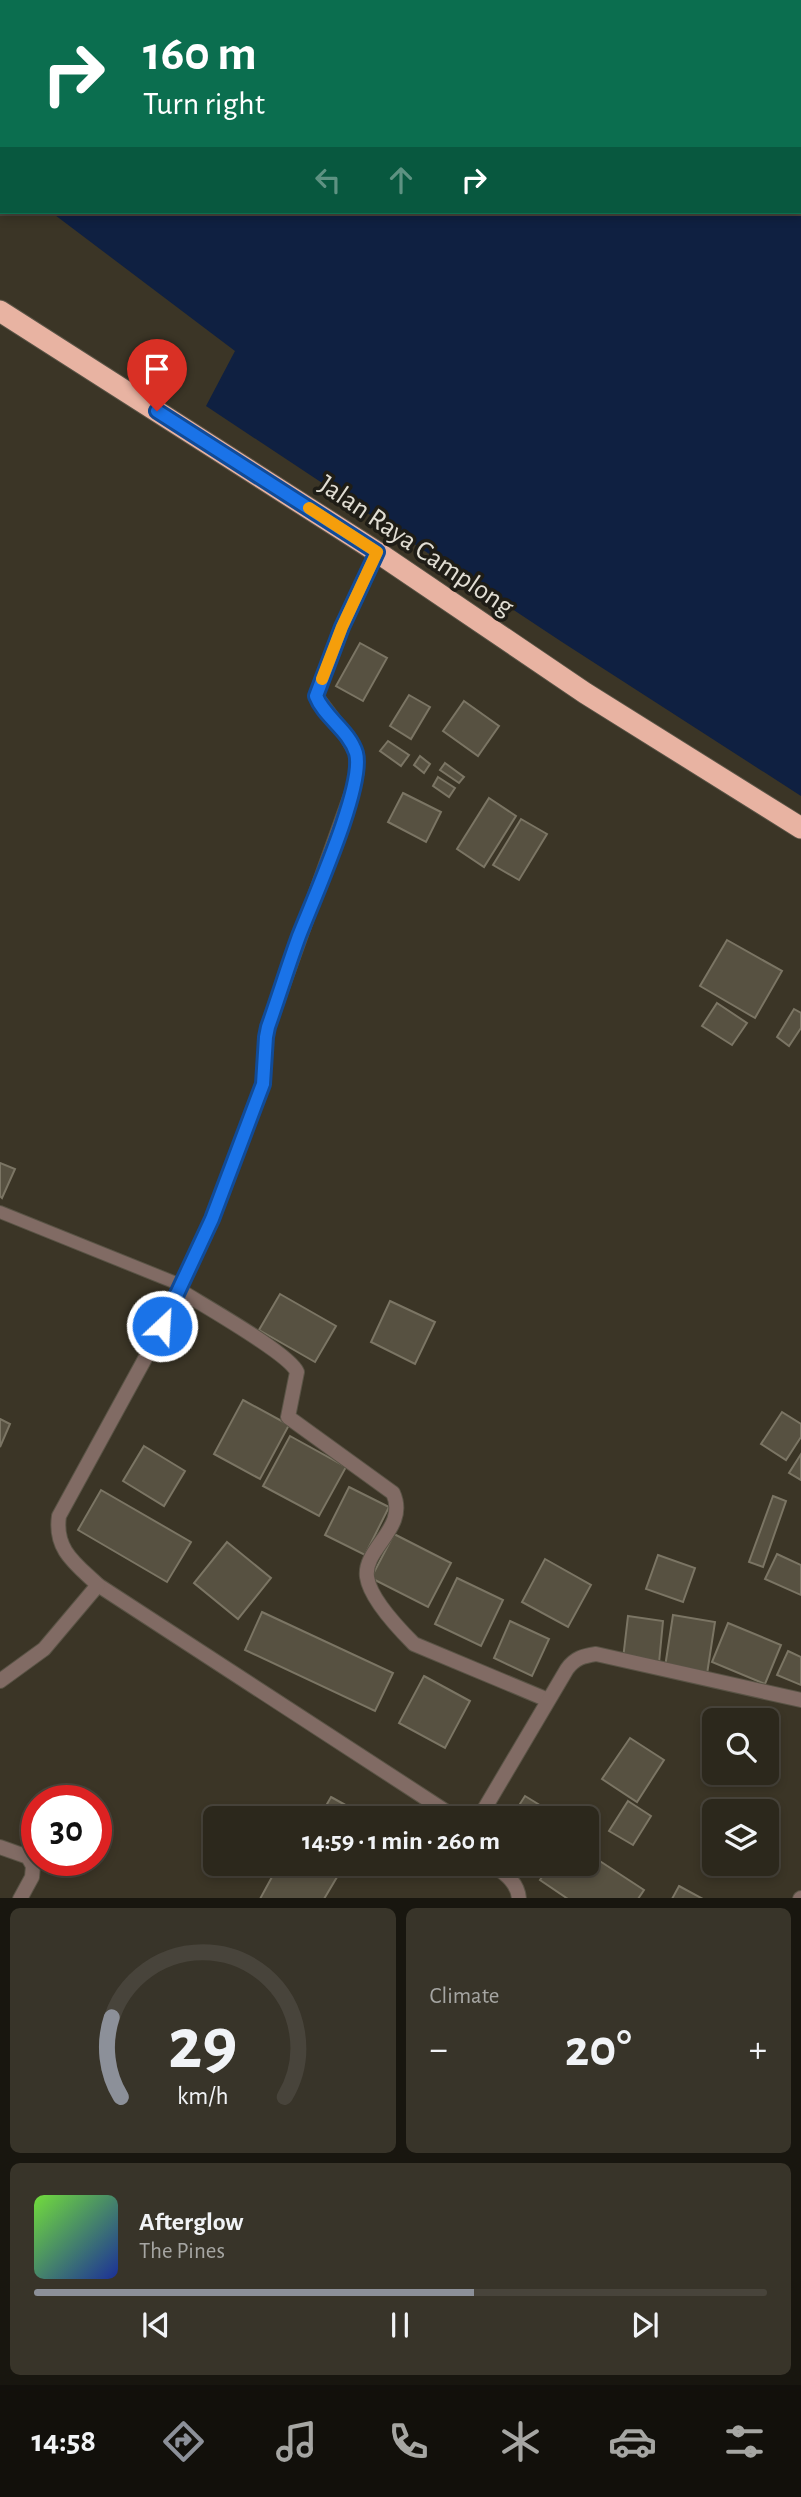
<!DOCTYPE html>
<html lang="en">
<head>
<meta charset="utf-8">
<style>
	:root { --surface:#2c281c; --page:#383429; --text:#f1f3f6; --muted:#a6a6a3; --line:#48443b; --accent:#8c9099 }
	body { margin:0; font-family:"Alegreya Sans",sans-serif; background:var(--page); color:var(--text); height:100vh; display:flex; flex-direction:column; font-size:26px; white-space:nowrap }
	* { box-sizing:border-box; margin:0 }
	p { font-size:23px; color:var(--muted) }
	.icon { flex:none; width:38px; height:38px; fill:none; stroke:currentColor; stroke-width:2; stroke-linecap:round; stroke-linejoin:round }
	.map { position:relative; height:1898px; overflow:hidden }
	.drawer { display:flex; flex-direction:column; gap:10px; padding:10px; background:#18160f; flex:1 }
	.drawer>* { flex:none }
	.banner { position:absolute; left:0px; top:0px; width:802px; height:214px; box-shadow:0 4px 10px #0003,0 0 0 2px var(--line); background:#0b6e4f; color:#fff; overflow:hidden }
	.controls { position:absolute; left:702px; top:1708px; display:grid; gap:14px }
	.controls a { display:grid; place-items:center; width:77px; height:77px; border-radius:10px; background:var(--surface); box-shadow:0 4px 10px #0003,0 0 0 2px var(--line); font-size:35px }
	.speed { position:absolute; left:21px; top:1785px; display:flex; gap:14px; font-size:35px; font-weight:700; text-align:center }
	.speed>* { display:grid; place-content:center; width:91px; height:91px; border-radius:50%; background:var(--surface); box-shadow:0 4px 10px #0003,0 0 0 2px var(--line); line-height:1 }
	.speed .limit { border:10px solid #d22; background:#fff; color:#111 }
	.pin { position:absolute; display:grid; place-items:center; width:60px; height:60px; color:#fff; margin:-72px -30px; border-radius:50% 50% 50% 0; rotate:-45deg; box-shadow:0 0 7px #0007 }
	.pin .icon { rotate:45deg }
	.me { position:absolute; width:77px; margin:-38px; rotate:25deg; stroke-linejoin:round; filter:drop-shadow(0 0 5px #0008) }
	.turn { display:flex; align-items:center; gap:24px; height:147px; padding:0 28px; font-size:32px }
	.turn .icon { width:91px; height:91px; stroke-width:2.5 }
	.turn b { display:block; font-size:49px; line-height:60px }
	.lanes { display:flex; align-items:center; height:66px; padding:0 28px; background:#0003; justify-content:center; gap:35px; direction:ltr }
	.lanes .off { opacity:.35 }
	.big { font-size:52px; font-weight:600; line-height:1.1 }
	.drawer .widget { flex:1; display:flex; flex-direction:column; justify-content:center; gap:10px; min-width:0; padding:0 24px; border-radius:10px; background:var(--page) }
	.drawer .dial { align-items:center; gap:0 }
	.dial svg { height:182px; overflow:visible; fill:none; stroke:var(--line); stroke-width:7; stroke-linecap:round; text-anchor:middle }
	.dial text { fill:var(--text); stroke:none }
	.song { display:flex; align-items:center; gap:21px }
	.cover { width:84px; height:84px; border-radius:10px; background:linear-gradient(135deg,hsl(100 70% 55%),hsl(230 70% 35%)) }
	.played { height:7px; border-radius:4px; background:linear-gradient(90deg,var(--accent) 60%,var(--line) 60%) }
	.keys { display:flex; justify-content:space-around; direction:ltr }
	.heat { display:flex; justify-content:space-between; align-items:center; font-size:38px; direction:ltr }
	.drawer .tiles { flex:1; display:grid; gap:10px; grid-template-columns:1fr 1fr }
	.widget:last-child { grid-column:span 2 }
	.trip { position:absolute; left:203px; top:1806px; width:396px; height:70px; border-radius:10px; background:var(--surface); box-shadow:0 4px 10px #0003,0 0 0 2px var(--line); font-weight:600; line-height:70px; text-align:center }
	.tabs { display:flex; height:112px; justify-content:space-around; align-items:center; background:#12100b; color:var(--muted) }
	.tabs .icon { width:49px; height:49px }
	.tabs .current { color:var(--accent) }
	.tabs b { font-size:32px; color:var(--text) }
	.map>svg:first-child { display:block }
	.water { fill:#0f2041 }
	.building { fill:#575141; stroke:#7b7564; stroke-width:2 }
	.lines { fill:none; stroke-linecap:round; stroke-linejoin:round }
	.lane-casing { stroke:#595345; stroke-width:14 }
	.street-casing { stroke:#595345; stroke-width:16 }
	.highway-casing { stroke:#595345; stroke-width:23 }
	.lane { stroke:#816b64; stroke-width:12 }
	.street { stroke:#816b64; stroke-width:14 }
	.highway { stroke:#e8b3a2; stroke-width:21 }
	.route-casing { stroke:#114b97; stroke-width:18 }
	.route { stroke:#1a73e8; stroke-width:12 }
	.slow { stroke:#f59e0b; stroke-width:12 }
	.labels { text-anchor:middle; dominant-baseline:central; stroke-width:7; stroke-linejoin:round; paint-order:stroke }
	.street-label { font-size:28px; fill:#e1ded4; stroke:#1f1d16 }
</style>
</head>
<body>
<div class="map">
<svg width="801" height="1899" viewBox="0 0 801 1899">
	<rect width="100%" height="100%" fill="#3b3526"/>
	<path class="water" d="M0,0H801V796L562,642L206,406L235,351L51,212H800V2H2V175Z"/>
	<g class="building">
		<path d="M360,643L387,658L363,701L336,686Z"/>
		<path d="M409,695L430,707L411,739L390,726Z"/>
		<path d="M464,701L499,726L478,756L443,731Z"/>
		<path d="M388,741L409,755L401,766L380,751Z"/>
		<path d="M420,756L430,764L424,773L414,765Z"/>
		<path d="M445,763L464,777L459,783L440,770Z"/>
		<path d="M438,777L455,788L449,797L433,786Z"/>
		<path d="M403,793L441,812L426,842L388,822Z"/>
		<path d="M489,798L516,816L484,867L457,849Z"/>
		<path d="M521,819L547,834L519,880L493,865Z"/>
		<path d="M727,940L782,971L755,1018L700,986Z"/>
		<path d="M717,1003L747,1023L732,1045L702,1026Z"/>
		<path d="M794,1009L801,1013V1028L789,1046L777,1037Z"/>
		<path d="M0,1163L15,1169L2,1198L0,1196Z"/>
		<path d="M280,1294L336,1326L315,1362L259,1330Z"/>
		<path d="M390,1301L435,1322L415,1364L371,1342Z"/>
		<path d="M243,1400L289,1425L260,1479L214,1454Z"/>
		<path d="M782,1412L801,1424V1437L786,1460L761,1444Z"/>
		<path d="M0,1419L10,1424L0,1447Z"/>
		<path d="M290,1436L346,1467L319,1516L263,1486Z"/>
		<path d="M144,1446L185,1471L164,1506L123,1481Z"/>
		<path d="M801,1454V1480L789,1473Z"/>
		<path d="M349,1487L389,1507L365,1555L325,1535Z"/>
		<path d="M101,1490L191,1542L167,1582L78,1530Z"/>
		<path d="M773,1496L786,1501L763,1567L749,1562Z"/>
		<path d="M394,1534L451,1563L428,1607L371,1578Z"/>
		<path d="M227,1542L271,1578L238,1619L194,1583Z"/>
		<path d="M777,1554L801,1565V1595L765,1579Z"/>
		<path d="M658,1555L695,1568L683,1602L646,1589Z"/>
		<path d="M545,1559L591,1585L568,1627L522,1602Z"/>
		<path d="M457,1578L503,1600L481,1646L435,1624Z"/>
		<path d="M262,1612L393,1673L375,1711L245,1650Z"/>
		<path d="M673,1615L715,1622L707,1674L665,1667Z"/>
		<path d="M628,1616L663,1621L659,1663L623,1659Z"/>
		<path d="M510,1621L549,1639L532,1676L494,1658Z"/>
		<path d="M728,1623L781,1645L765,1684L712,1662Z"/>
		<path d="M788,1651L801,1657V1685L777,1675Z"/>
		<path d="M424,1676L470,1701L445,1748L399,1723Z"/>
		<path d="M630,1738L664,1760L637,1802L602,1779Z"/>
		<path d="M525,1796L561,1818H511Z"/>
		<path d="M331,1797L369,1818H319Z"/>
		<path d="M628,1801L651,1816L633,1845L609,1831Z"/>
		<path d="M586,1852L644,1890L638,1899H568L540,1880L551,1864H586Z"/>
		<path d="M279,1864H315L337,1877L324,1899H260Z"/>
		<path d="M679,1886L703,1899H672Z"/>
	</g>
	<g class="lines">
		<g class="lane-casing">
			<path id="lane" d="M0,1212L181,1285"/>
		</g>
		<g class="street-casing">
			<g id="street">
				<path d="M179,1290C201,1304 289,1353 297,1372L288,1417L393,1493C409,1528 363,1548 367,1577C370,1598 399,1629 414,1644L548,1700"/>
				<path d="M98,1585L456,1818"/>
				<path d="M0,1681L44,1649L98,1585C76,1564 54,1550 59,1516L153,1344L212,1219L263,1084L266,1037L268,1027L353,789L357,771L356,753L347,737L316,696L342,627L377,552"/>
				<path d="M479,1818L567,1669C575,1658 583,1656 596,1654L801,1700"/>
				<path d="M0,1847L28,1857L33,1866L32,1877L20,1899"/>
				<path d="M492,1864C504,1873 518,1882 519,1899"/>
				<path d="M800,1899L801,1898"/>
			</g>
		</g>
		<g class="highway-casing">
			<path id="highway" d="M0,311L377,552L585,693L801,828"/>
		</g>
		<use href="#lane" class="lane"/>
		<use href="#street" class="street"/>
		<use href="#highway" class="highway"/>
	</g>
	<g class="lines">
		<g class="route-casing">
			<path id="route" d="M157,411L377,552L342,627L316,696C324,717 349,730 356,753C365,785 313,900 299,936C288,966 279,996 268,1027L266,1037L263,1084L212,1219L162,1326"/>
		</g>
		<use href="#route" class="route"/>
		<path class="slow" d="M309,508L377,552L342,627L322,679"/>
	</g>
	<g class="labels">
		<g class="street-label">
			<text transform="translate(416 546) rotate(34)">Jalan Raya Camplong</text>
		</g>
	</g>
</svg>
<div class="controls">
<a><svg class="icon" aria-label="search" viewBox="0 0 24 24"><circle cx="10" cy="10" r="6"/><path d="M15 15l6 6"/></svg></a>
<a><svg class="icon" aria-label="layers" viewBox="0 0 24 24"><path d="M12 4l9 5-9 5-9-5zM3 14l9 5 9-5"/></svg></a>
</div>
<div class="speed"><div class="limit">30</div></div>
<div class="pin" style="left:157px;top:411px;background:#d93025"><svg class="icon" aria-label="arrive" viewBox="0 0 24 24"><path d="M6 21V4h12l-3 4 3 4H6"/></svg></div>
<svg class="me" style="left:162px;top:1326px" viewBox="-20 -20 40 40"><circle r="17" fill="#1a73e8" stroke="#fff" stroke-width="3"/><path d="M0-11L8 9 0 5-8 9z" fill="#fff"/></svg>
<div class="trip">14:59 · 1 min · 260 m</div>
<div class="banner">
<div class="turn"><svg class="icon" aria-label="right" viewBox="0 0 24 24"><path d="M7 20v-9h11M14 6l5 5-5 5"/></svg><div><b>160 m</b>Turn right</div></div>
<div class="lanes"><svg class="icon off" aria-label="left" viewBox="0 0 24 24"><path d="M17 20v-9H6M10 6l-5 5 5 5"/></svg><svg class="icon off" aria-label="ahead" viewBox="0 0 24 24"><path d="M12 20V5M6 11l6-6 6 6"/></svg><svg class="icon" aria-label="right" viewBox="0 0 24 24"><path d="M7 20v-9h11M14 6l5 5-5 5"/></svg></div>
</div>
</div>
<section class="drawer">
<div class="tiles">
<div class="widget dial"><svg viewBox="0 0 100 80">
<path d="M14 69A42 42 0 1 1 86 69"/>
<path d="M14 69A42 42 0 0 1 10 34" stroke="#8c9099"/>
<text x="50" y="56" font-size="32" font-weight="700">29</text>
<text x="50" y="72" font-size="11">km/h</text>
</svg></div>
<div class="widget"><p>Climate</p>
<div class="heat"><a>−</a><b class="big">20°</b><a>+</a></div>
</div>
<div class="widget">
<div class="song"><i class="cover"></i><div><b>Afterglow</b><p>The Pines</p></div></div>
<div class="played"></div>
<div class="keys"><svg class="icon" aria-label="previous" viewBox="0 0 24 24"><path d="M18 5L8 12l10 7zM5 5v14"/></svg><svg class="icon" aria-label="pause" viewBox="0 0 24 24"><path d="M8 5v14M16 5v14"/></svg><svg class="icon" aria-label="next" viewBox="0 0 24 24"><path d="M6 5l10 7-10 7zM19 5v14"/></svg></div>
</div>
</div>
</section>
<nav class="tabs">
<b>14:58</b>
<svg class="icon current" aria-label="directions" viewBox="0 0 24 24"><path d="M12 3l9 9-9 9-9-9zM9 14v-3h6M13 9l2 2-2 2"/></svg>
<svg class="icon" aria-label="music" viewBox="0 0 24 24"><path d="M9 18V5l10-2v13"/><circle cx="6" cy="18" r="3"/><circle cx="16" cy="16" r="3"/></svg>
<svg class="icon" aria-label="phone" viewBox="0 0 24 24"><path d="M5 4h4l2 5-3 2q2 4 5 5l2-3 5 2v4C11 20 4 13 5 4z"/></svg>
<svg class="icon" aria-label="climate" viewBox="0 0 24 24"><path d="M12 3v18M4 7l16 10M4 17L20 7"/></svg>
<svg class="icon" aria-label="car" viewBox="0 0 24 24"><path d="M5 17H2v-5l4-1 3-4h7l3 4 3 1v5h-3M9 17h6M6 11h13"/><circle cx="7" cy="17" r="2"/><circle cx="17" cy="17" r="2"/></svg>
<svg class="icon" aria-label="filters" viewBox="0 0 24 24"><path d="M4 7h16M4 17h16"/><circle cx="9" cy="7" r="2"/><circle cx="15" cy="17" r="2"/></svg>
</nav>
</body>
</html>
